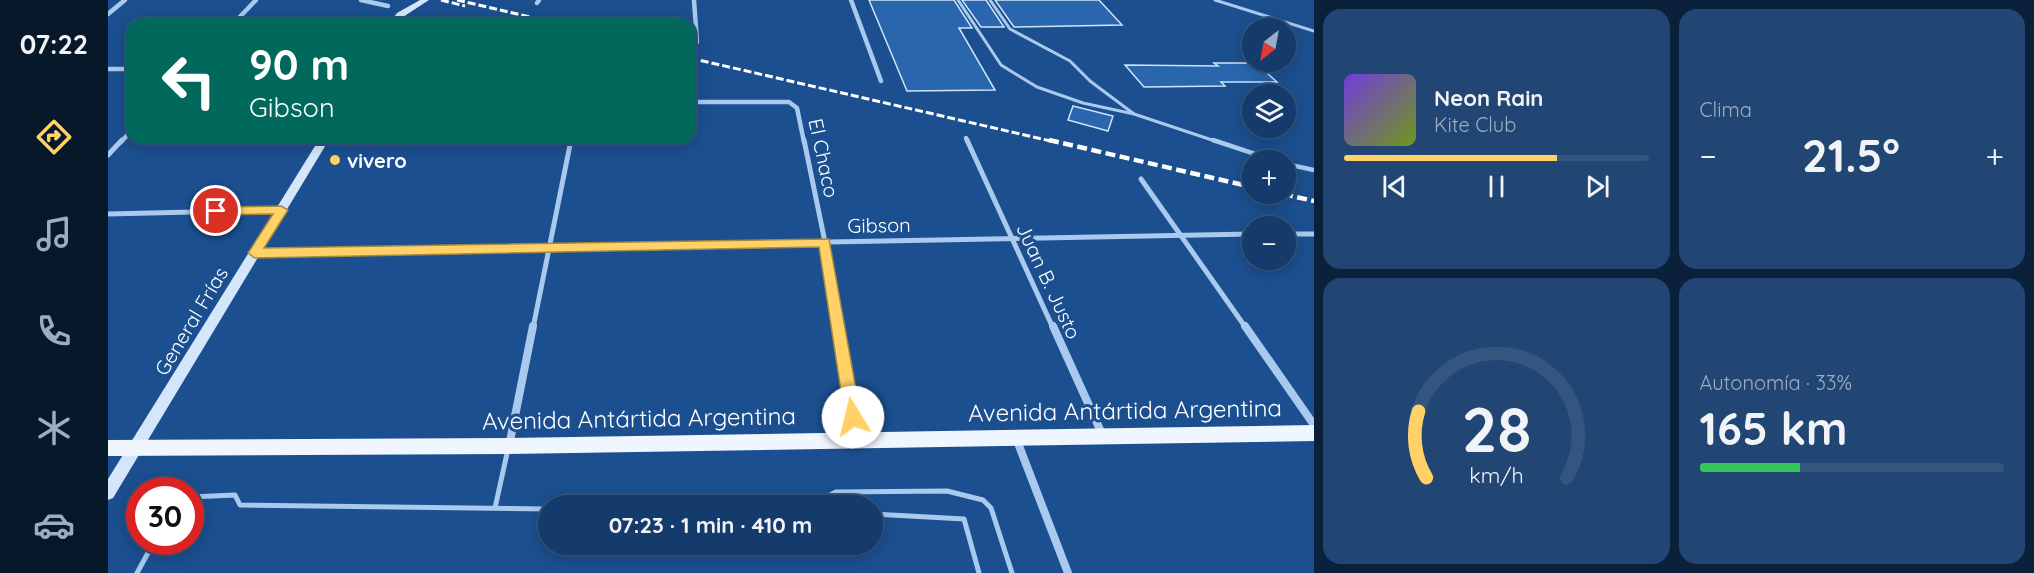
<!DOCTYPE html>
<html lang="es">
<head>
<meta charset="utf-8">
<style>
	:root { --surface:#143b6b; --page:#214673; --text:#f1f3f6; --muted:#9dadc1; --line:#33557e; --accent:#ffd166 }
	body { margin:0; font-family:Quicksand,sans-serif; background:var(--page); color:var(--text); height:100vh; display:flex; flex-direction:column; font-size:22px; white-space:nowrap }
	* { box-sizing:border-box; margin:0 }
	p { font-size:20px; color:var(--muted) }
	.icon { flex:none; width:33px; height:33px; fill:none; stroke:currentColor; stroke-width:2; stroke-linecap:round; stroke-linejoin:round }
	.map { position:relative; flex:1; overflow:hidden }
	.sheet { display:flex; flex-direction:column; gap:9px; padding:9px; background:#0b203b; width:720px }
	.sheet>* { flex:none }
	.banner { position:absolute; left:18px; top:18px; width:570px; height:126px; border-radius:18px; box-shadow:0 3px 15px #0003,0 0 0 2px var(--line); background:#00695c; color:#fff; overflow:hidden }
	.needle { width:39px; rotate:211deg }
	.buttons { position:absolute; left:1134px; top:18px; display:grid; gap:12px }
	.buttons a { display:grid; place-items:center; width:54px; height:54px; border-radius:50%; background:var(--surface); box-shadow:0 3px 15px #0003,0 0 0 2px var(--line); font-size:30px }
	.speed { position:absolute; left:18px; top:477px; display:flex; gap:12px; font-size:30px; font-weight:700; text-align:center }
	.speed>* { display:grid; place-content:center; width:78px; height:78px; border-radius:50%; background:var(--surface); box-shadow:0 3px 15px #0003,0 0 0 2px var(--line); line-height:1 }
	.speed .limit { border:9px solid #d22; background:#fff; color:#111 }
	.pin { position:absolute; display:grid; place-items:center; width:51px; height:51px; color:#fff; margin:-26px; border:3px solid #fff; border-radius:50%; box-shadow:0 2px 6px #0007 }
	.me { position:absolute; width:66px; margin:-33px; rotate:351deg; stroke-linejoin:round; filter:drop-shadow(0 0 4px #0008) }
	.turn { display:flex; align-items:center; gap:21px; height:126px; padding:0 24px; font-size:27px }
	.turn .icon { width:78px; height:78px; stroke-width:2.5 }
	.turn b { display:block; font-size:42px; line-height:51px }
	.big { font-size:45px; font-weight:800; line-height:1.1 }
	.sheet .widget { flex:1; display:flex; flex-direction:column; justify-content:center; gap:9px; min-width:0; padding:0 21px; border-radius:18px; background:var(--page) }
	.sheet .dial { align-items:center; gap:0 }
	.dial svg { height:156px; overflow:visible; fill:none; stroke:var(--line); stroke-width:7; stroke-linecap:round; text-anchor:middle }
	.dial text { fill:var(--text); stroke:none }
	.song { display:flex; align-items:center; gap:18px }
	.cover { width:72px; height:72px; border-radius:9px; background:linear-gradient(135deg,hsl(260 70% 55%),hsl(80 70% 35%)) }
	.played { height:6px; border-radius:3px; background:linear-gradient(90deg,var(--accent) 70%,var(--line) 70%) }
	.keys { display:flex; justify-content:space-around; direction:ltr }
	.heat { display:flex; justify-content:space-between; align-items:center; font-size:33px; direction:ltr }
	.charge { height:9px; border-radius:4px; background:linear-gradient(90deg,#34c759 33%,var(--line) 0) }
	.sheet .tiles { flex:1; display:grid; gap:9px; grid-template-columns:repeat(2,1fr) }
	.trip { position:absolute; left:430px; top:495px; width:345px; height:60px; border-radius:30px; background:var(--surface); box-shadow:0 3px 15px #0003,0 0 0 2px var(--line); font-weight:800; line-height:60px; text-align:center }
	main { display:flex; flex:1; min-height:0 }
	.dock { display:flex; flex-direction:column; width:108px; justify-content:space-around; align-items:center; background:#08182b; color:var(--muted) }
	.dock .icon { width:42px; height:42px }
	.dock .current { color:var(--accent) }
	.dock b { font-size:27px; color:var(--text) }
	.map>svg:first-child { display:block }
	.building { fill:#2a66ad; stroke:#cfe3fa; stroke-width:1.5 }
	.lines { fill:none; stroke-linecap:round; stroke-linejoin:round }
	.service-far2 { stroke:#a9c9ee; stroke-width:3 }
	.service-far1 { stroke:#a9c9ee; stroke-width:4.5 }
	.service { stroke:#a9c9ee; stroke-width:5 }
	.minor-far2 { stroke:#a9c9ee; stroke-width:4.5 }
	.minor-far1 { stroke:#a9c9ee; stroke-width:5 }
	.minor { stroke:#a9c9ee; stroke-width:8 }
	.secondary { fill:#d6e6fa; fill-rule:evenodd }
	.primary { fill:#f0f6ff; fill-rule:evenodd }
	.rail-far1 { stroke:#fff; stroke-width:3; stroke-dasharray:8 3; stroke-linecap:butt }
	.rail { stroke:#fff; stroke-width:4.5; stroke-dasharray:10 4.5; stroke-linecap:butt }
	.route { fill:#ffd166; stroke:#a68842; stroke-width:1.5 }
	.poi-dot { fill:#ffd166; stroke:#1b4f8f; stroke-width:2 }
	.labels { text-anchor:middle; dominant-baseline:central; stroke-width:6; stroke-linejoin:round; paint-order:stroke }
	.street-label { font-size:20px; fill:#fff; stroke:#1b4f8f }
	.poi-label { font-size:20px; font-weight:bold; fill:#fff; stroke:#1b4f8f; text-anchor:start }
	.near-street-label { font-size:24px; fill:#fff; stroke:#1b4f8f }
</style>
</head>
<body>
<main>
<nav class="dock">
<b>07:22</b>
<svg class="icon current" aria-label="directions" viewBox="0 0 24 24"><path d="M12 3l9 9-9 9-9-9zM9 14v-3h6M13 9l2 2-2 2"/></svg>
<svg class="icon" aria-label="music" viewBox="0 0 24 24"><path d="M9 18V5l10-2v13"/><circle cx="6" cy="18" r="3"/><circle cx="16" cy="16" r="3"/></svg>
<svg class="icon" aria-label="phone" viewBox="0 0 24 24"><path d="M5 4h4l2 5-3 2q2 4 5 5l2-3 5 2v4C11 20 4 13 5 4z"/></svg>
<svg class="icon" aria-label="climate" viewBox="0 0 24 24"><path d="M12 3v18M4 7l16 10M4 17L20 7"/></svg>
<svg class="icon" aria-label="car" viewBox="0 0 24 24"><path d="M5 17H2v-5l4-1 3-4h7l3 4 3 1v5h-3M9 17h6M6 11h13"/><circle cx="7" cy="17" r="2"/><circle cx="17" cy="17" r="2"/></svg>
</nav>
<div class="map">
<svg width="1206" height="573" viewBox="0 0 1206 573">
	<rect width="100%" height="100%" fill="#1b4f8f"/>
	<g class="building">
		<path d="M761,0H846L864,28H851L887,90L799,91Z"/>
		<path d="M854,0H878L896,27H873Z"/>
		<path d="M887,0H991L1014,25L906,27Z"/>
		<path d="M1106,63H1148L1169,82H1113L1117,86L1036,87L1017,65L1110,66Z"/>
		<path d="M965,106L1005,116L1000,131L960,120Z"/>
	</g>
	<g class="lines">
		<g class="service-far2">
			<path d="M850,0L893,65L929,87L975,103L1026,114L1110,142"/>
			<path d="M882,0L902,29L962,61L982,81L1026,114"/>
			<path d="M1107,0L1206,31"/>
		</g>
		<g class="service-far1">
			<path d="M1105,140L1165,160"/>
			<path d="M1178,164L1206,170"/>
		</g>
		<g class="service">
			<path d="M82,497L127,495L132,505L441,509"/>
			<path d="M701,506L728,492L839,491L875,500L883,508L904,573"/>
			<path d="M387,508L400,449"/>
			<path d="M765,514L856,519L871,573"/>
			<path d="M29,573L46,542"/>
		</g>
		<g class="minor-far2">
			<path d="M253,0L280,6"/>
			<path d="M586,0L589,42"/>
			<path d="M743,0L773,81"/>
			<path d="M429,3L431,0"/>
			<path d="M0,14L17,0"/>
			<path d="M125,24L148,0"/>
			<path d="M0,69H24"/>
			<path d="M582,102H681L689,108L696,142"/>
			<path d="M858,138L860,142"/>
			<path d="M13,142L24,130"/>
			<path d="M462,142L463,138"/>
		</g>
		<g class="minor-far1">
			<path d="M696,140L717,242L731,328"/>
			<path d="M859,140L945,328"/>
			<path d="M0,155L14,140"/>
			<path d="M1033,179L1138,328"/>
			<path d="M0,214L173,210"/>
			<path d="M1178,234H1206"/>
			<path d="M147,253L1144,234"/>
			<path d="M425,328L463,140"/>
		</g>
		<g class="minor">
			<path d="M731,326L749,439"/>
			<path d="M945,326L994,434"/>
			<path d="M1137,326L1206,425"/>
			<path d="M908,438L960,573"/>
			<path d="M401,446L425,326"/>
		</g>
		<g class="secondary">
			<path d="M312,0H321L295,17L289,24H281L289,13Z"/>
			<path d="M212,138H222L5,498L0,500V479Z"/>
		</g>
		<path class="primary" d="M1206,425V441L401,454L0,456V440L401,438Z"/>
		<g class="rail-far1">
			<path d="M333,0L357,6"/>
			<path d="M349,0L452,24"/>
			<path d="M582,58L947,142"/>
		</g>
		<g class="rail">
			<path d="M941,140L1144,187"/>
			<path d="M1175,194L1206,201"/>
		</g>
	</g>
	<path class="route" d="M173,206L180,210L156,248L721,239L753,417L751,422L745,424L740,422L737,417L711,247L147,258L140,253L165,214L108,215L102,211L108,207Z"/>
	<circle class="poi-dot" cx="227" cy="160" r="6"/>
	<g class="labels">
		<g class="street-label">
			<text transform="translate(716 158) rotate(78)">El Chaco</text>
			<text transform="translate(771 225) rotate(-1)">Gibson</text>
			<text transform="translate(941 281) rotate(65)">Juan B. Justo</text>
			<text transform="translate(83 321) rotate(-59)">General Frías</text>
		</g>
		<g class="poi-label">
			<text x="239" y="160">vivero</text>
		</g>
		<g class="near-street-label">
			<text transform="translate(1017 410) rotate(-1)">Avenida Antártida Argentina</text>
			<text transform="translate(531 418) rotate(-1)">Avenida Antártida Argentina</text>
		</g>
	</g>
</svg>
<div class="buttons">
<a><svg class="needle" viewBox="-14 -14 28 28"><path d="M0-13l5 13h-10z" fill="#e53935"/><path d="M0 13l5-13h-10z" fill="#9dadc1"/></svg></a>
<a><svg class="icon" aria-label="layers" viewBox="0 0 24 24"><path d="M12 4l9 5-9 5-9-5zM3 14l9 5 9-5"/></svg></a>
<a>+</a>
<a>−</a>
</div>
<div class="speed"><div class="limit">30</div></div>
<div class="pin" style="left:108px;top:211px;background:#d93025"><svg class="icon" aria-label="arrive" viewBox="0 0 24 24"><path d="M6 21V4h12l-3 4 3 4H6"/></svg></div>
<svg class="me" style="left:745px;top:417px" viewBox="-20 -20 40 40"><circle r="19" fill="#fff"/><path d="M0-13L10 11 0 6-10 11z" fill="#ffd166"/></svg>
<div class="trip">07:23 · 1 min · 410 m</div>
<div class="banner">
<div class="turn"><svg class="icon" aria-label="left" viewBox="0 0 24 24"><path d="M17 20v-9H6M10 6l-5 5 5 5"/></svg><div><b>90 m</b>Gibson</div></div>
</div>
</div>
<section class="sheet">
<div class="tiles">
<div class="widget">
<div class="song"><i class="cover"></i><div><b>Neon Rain</b><p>Kite Club</p></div></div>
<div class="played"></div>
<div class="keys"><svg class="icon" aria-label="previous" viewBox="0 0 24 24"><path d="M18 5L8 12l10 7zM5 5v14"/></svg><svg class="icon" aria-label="pause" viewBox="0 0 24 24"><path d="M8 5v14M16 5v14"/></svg><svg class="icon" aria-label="next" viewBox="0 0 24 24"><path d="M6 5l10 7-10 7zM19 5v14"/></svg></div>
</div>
<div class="widget"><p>Clima</p>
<div class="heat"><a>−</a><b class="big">21.5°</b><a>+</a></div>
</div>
<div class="widget dial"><svg viewBox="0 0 100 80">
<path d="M14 69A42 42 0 1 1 86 69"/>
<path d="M14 69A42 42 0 0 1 10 35" stroke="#ffd166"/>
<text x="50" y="56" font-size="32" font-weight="700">28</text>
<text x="50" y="72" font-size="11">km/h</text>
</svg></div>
<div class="widget"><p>Autonomía · 33%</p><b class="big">165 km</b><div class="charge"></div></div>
</div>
</section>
</main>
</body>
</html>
